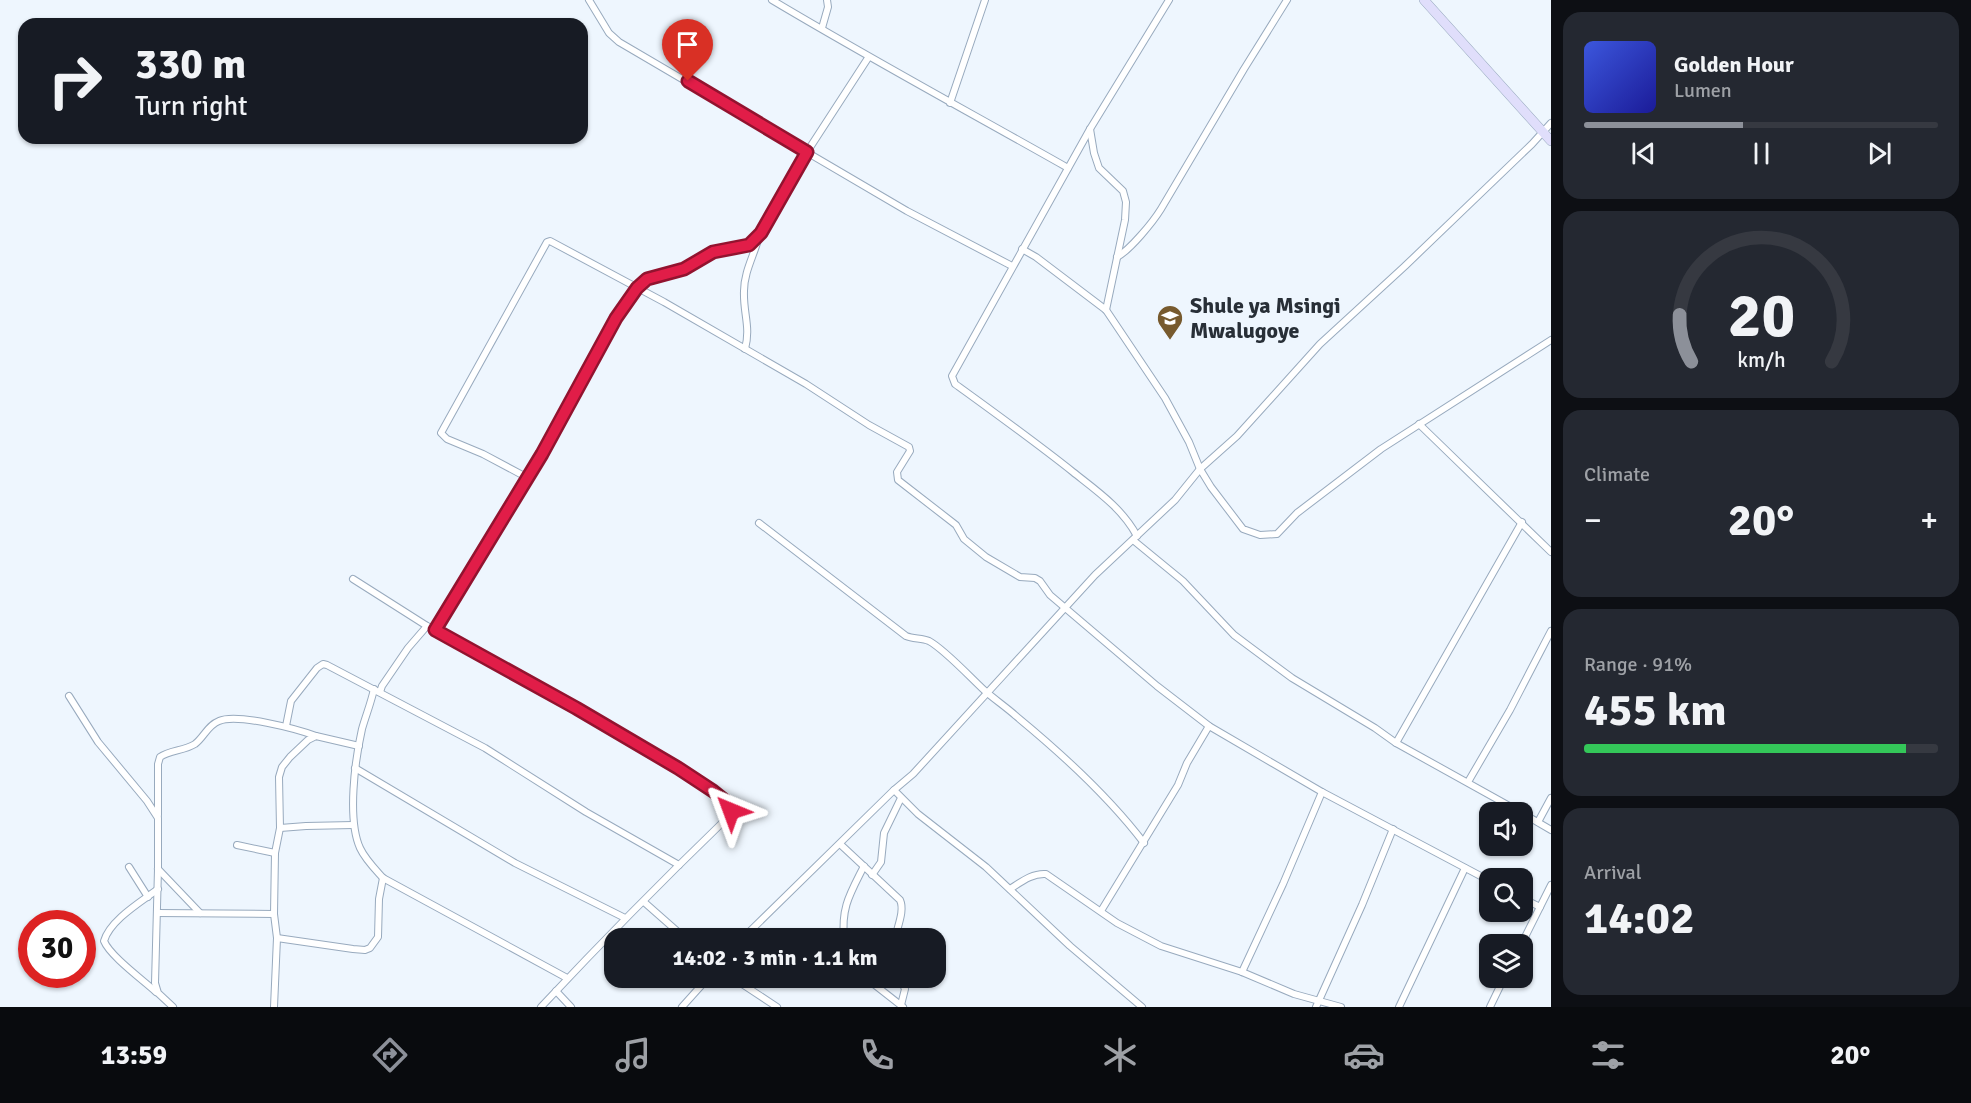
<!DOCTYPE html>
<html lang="en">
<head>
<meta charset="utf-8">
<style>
	:root { --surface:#171b24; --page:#242831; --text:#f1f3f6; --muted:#9ea1a6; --line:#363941; --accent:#8c9099 }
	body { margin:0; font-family:Signika,sans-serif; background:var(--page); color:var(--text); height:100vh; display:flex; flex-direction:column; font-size:22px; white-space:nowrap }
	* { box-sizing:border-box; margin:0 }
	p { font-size:20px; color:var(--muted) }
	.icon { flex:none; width:33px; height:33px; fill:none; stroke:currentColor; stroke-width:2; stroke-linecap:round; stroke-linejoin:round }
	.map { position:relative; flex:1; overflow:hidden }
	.sheet { display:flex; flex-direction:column; gap:12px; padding:12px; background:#0d0f14; width:420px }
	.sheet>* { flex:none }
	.banner { position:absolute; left:18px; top:18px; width:570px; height:126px; border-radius:18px; box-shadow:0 2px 4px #0004; background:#171b24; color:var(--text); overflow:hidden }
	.fabs { position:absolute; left:1479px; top:802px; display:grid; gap:12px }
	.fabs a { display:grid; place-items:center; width:54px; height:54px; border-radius:12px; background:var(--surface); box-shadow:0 2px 4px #0004; font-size:30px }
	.speed { position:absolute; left:18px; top:910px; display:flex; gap:12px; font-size:30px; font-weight:700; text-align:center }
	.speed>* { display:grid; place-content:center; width:78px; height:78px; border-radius:50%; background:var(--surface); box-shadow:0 2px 4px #0004; line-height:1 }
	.speed .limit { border:9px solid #d22; background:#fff; color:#111 }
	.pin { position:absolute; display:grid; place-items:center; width:51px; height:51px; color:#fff; margin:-62px -26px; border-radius:50% 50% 50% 0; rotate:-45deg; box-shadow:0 0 6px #0007 }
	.pin .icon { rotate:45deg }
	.me { position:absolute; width:66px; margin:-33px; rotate:316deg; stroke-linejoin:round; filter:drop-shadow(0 0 4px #0008) }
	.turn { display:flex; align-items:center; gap:21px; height:126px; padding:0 18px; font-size:27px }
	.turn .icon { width:78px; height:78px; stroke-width:2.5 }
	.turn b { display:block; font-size:42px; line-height:51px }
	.big { font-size:45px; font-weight:700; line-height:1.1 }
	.sheet .tile { flex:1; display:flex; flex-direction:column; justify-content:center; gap:9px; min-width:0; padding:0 21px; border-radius:18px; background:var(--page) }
	.sheet .dial { align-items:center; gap:0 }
	.dial svg { height:156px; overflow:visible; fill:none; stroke:var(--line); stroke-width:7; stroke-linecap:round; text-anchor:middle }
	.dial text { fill:var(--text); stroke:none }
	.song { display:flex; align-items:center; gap:18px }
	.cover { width:72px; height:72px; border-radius:9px; background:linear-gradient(135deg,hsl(230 70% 55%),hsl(240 70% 35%)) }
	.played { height:6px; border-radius:3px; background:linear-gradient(90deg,var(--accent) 45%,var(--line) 45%) }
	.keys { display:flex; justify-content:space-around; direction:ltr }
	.heat { display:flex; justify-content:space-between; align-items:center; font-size:33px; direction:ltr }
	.charge { height:9px; border-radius:4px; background:linear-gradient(90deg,#34c759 91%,var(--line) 0) }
	.trip { position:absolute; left:604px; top:928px; width:342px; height:60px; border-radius:18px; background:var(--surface); box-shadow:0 2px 4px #0004; font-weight:700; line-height:60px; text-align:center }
	.dock { display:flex; height:96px; justify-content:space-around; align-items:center; background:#090b0e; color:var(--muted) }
	.dock .icon { width:42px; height:42px }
	.dock .current { color:var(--accent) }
	.dock b { font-size:27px; color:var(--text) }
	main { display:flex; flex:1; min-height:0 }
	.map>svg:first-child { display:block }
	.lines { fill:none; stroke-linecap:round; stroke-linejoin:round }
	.street-casing { stroke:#98aabe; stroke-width:8 }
	.secondary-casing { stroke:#98aabe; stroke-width:10 }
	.street { stroke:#fff; stroke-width:6 }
	.secondary { stroke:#e0defb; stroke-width:9 }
	.route-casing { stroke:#92132f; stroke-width:15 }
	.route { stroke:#e11d48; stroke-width:10 }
	.labels { text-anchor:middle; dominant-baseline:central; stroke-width:6; stroke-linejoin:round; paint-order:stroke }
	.poi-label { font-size:22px; font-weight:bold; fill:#282f37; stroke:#eef6fe; text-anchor:start }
</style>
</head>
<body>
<main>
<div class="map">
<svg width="1551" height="1007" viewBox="0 0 1551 1007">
	<rect width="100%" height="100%" fill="#eef6fe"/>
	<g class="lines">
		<g class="street-casing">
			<g id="street">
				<path d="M589,0L609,33L619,42L907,211L1012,266"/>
				<path d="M772,0C869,58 969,112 1068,168"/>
				<path d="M822,28L828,7L827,0"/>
				<path d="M950,103L985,0"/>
				<path d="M1090,129L1094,153L1099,168L1123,191L1126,202L1125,220L1106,310"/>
				<path d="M1022,249L1036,257L1106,310L1165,398L1189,442L1200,469L1211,487L1243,529L1260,535L1277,534L1297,513L1381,449L1551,340"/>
				<path d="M1117,257C1130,250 1153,222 1161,209L1244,69L1287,0"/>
				<path d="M745,349C751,327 743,313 744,291C744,273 753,257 758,240"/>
				<path d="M1419,424L1551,552"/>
				<path d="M528,478L483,454L447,439L441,433L547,242L550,241L664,302L806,384L869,425L909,447L910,451L897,472L898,480L956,525L964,539L986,557L1020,577L1035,578L1040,581L1050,595L1157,686L1209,726L1322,792L1490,881"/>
				<path d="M759,523L906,636C913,639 922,638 929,641C944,649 970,677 984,690C994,699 1006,707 1016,716C1061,753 1109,797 1144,843"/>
				<path d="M1137,536C1122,508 1097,491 1073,472C1034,441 995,413 955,384L952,376L1090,129L1169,0"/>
				<path d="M1133,540L1183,581L1234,635L1292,678L1375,728L1396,743L1522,813"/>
				<path d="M353,579L427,626L576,708L617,734L678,768L713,791L731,808L728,816L722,823C660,883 600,944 541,1007"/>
				<path d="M435,630L542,454L616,318L637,288L647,279L684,269L713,252L749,245L761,233L807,152L868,58"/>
				<path d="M374,689C371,703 366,715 362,729C355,760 347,819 360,848C365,859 374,868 383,878L567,978"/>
				<path d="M380,692L382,686L408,648L427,626"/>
				<path d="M69,696L98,742L147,801L158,818V869L155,983L158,993L173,1007"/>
				<path d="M286,726L291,701L317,668L323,664L327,665L485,748L586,812L679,865"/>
				<path d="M1396,743L1522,522"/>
				<path d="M355,768L515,863L625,918"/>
				<path d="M1468,782L1510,710L1551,631"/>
				<path d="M894,790L918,814L986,867L1070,946L1142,1007"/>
				<path d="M1522,813L1551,830"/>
				<path d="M158,815V764L160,757C170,750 184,751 195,744C204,737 208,725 219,721C237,713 297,729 316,736"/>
				<path d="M1538,822L1551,798"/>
				<path d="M280,828L306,826L353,825"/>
				<path d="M840,844L900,900C905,911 897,927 895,939"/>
				<path d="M237,845L275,853"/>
				<path d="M129,867L148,897"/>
				<path d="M158,869L200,913"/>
				<path d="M872,875L881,862L884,833L901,798"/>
				<path d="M1010,889C1021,882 1032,873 1046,874L1117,923L1161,946L1242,972L1294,994L1341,1007"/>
				<path d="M1522,898L1540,907"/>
				<path d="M644,902L686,939"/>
				<path d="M1101,911L1178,785L1187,763L1209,726"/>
				<path d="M157,913L274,914"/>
				<path d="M277,938L353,949L365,950L370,948L378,937L379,899L383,878"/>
				<path d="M742,939L894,790L913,774L1095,575L1175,500L1200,469L1237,436L1320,344L1405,266L1532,144L1551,123"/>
				<path d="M844,939C841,907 850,894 864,866"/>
				<path d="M1521,945L1551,885"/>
				<path d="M1242,972L1283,884L1322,792"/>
				<path d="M733,978L777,1007"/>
				<path d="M866,978L903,1007"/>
				<path d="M900,978L905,989L901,1005"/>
				<path d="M556,991L571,1007"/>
				<path d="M156,992C143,980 110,956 104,941C110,920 141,902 158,889"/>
				<path d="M274,1007L277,938L274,914L275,853L280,828L279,777L282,767L290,757L308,740L316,736L359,746"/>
				<path d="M682,1007L708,978"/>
				<path d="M1316,1007L1362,905L1393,829"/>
				<path d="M1399,1007L1465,868"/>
				<path d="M1490,1007L1504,978"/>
			</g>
		</g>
		<g class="secondary-casing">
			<path id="secondary" d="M1424,0L1551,141"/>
		</g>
		<use href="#street" class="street"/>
		<use href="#secondary" class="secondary"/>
	</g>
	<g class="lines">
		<g class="route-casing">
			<path id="route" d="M688,81L807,152L761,233L749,245L713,252L684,269L647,279L637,288L616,318L542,454L435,630L576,708L678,768L713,791L729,804L731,811"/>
		</g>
		<use href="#route" class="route"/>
	</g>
	<defs>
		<g id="school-pin" transform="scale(1.35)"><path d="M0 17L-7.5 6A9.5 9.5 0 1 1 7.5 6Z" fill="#775a2e" stroke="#eef6fe"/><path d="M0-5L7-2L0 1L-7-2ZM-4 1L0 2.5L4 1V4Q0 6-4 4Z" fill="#fff"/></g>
	</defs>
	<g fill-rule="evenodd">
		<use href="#school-pin" x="1170" y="318"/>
	</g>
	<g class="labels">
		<g class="poi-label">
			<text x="1190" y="305">Shule ya Msingi<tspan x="1190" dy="25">Mwalugoye</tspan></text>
		</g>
	</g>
</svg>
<div class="fabs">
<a><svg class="icon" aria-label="sound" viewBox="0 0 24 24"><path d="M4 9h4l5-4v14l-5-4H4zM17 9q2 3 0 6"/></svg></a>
<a><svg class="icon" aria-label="search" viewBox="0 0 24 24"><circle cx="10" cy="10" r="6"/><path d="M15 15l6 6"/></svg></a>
<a><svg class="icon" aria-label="layers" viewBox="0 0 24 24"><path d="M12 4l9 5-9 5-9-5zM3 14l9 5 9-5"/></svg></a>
</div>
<div class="speed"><div class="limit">30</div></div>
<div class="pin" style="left:688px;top:81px;background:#d93025"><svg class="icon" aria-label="arrive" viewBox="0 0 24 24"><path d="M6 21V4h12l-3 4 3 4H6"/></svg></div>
<svg class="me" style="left:731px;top:811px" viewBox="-20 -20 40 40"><path d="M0-17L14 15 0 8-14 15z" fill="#e11d48" stroke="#fff" stroke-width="4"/></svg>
<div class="trip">14:02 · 3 min · 1.1 km</div>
<div class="banner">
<div class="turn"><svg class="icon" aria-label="right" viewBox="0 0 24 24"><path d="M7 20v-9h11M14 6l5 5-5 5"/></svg><div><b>330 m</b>Turn right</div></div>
</div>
</div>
<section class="sheet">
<div class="tile">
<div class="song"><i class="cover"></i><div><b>Golden Hour</b><p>Lumen</p></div></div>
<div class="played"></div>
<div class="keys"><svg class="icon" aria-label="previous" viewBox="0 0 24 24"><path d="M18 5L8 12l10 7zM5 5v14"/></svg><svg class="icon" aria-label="pause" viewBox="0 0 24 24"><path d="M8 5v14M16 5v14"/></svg><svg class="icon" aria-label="next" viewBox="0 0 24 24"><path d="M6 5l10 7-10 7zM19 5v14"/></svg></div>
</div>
<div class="tile dial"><svg viewBox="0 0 100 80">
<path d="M14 69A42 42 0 1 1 86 69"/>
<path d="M14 69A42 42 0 0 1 8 45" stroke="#8c9099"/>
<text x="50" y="56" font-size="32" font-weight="700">20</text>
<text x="50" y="72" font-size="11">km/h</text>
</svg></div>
<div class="tile"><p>Climate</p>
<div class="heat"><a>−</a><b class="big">20°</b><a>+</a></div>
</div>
<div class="tile"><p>Range · 91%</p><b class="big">455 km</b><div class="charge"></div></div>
<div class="tile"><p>Arrival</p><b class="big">14:02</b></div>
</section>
</main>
<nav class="dock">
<b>13:59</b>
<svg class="icon current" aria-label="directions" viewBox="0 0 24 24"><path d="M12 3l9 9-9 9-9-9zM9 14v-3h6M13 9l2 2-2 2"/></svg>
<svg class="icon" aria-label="music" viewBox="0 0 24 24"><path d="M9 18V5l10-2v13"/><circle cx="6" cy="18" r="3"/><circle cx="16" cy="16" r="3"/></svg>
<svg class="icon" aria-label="phone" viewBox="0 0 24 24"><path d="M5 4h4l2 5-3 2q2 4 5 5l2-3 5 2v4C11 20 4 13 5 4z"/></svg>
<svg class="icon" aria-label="climate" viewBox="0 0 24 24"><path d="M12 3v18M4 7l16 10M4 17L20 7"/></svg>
<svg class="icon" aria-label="car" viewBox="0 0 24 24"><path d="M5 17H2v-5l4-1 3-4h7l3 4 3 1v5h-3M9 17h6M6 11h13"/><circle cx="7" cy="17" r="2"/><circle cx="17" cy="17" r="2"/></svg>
<svg class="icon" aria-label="filters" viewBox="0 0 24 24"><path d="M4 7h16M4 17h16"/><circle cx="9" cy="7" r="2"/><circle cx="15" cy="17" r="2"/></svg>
<b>20°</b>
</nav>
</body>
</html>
